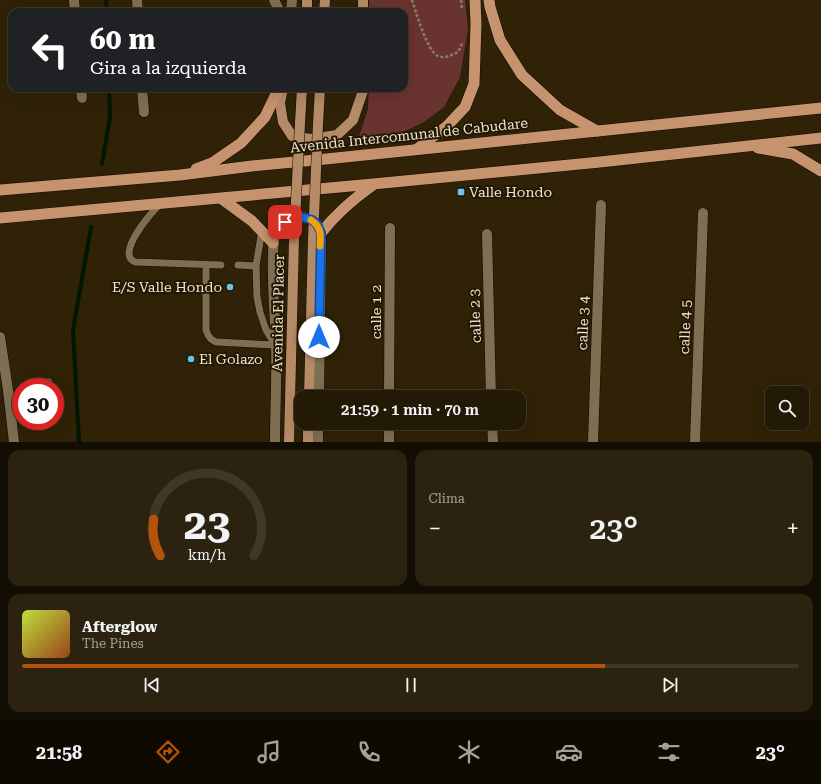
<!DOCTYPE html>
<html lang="es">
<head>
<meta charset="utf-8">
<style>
	:root { --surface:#231a05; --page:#2b230f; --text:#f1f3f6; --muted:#a3a19a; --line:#403827; --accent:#b45309 }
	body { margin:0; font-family:"Roboto Serif",serif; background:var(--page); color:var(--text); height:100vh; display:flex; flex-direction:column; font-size:15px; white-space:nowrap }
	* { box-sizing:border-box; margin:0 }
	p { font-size:13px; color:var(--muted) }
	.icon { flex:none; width:22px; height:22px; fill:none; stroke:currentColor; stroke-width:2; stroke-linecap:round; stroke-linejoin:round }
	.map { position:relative; height:442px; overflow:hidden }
	.side { display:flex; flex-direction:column; gap:8px; padding:8px; background:#130e03; flex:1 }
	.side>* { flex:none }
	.guide { position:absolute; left:8px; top:8px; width:400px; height:84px; border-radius:12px; box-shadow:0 4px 16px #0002,0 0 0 1px var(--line); background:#202124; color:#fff; overflow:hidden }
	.fabs { position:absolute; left:765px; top:386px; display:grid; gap:8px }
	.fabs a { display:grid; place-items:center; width:44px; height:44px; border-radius:8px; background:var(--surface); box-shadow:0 4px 16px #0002,0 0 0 1px var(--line); font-size:20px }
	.speed { position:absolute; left:12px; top:378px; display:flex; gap:8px; font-size:20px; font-weight:700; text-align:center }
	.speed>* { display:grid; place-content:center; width:52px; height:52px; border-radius:50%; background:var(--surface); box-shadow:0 4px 16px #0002,0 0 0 1px var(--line); line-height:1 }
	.speed .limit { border:6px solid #d22; background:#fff; color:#111 }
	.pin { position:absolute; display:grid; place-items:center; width:34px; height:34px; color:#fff; margin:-17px; border-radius:8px; box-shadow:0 2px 6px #0006 }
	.me { position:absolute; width:44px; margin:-22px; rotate:0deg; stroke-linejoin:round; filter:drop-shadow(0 0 3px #0008) }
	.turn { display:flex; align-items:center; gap:14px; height:84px; padding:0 16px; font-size:18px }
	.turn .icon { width:52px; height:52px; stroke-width:2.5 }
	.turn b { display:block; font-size:28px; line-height:34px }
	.big { font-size:30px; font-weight:600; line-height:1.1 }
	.side .card { flex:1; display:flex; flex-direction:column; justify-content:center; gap:6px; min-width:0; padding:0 14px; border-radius:12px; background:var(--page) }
	.side .dial { align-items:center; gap:0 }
	.dial svg { height:104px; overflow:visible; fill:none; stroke:var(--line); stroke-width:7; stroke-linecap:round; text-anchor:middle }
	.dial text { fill:var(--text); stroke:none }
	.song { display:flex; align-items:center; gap:12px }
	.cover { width:48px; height:48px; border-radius:6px; background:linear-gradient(135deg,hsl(70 70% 55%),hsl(20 70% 35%)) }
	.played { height:4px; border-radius:2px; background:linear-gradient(90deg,var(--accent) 75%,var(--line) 75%) }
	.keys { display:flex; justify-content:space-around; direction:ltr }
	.heat { display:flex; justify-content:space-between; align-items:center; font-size:22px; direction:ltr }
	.side .tiles { flex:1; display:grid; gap:8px; grid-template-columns:1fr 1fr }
	.card:last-child { grid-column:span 2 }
	.trip { position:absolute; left:294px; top:390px; width:232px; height:40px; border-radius:12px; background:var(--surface); box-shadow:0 4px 16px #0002,0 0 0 1px var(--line); font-weight:600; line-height:40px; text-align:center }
	.dock { display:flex; height:64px; justify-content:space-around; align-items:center; background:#0e0a02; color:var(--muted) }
	.dock .icon { width:28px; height:28px }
	.dock .selected { color:var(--accent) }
	.dock b { font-size:18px; color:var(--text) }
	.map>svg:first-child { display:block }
	.green { fill:#693330 }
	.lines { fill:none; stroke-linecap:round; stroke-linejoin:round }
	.stream { stroke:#001800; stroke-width:4 }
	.service-casing { stroke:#160b00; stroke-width:8 }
	.minor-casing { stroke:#160b00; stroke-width:11 }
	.primary-casing { stroke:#160b00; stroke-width:11 }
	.trunk-casing { stroke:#160b00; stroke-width:12 }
	.path { stroke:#897e69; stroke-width:2.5; stroke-dasharray:3 2; stroke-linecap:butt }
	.service { stroke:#7e6f53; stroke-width:7 }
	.minor { stroke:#7e6f53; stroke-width:10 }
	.primary { stroke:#b58a67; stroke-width:10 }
	.trunk { stroke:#c7936e; stroke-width:11 }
	.primary-bridge-casing { stroke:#160b00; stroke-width:11; stroke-linecap:butt }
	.primary-bridge { stroke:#b58a67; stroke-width:10 }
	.route-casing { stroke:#114b97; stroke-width:10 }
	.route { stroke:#1a73e8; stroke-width:7 }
	.slow { stroke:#f59e0b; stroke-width:7 }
	.poi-dot { fill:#67c4ef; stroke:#251800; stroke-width:1.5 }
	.labels { text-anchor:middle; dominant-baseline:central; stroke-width:4; stroke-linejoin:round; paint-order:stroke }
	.street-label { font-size:14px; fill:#ede4d5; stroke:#251800 }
	.poi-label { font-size:14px; fill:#ede4d5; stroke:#251800; text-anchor:start }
</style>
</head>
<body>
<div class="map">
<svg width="821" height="442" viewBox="0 0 821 442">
	<rect width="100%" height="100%" fill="#2f2207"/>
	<path class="green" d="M369,0H465L468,29L460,77L444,107L424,122L392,137L358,140L368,109L369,88H404V12H369Z"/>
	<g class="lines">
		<g class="stream">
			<path d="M106,0L107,12"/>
			<path d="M102,164L110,117L109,88"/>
			<path d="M79,442L73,330L91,227"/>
		</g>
		<g class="service-casing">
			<g id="service">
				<path d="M160,204C151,213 115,254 135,262L221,265"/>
				<path d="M262,230L256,266L257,297L260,312L266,330L275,344"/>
				<path d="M206,264V330L208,335L211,339L216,342L276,345"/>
				<path d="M238,265L256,266"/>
			</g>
		</g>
		<g class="minor-casing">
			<g id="minor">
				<path d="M74,0L75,12"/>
				<path d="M137,0L138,12"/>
				<path d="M274,0L280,12"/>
				<path d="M291,12L292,0"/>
				<path d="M81,88L82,98"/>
				<path d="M142,88L144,112"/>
				<path d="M487,234L491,397"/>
				<path d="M0,337L8,390L14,442"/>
				<path d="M24,387L48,383"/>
				<path d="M389,397L390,228"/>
				<path d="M492,423L493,442"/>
				<path d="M275,442C275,410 277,377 276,344C275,315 272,285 273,256C273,247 273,237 278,229C282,222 293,217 301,217C313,218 316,223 321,233L319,397"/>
				<path d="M318,442V423"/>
				<path d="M389,442V423"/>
				<path d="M593,442L601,205"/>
				<path d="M695,442L703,213"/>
			</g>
		</g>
		<g class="primary-casing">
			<g id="primary">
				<path d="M363,0V12"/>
				<path d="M307,12V0"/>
				<path d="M324,12L325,0"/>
				<path d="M283,88L280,103L283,122L292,136L310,139L337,135L353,120L364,88"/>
				<path d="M300,123L302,88"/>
				<path d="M318,124L320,88"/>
				<path d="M309,397L313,239"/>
				<path d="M289,442L294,239"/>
				<path d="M308,442V423"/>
			</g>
		</g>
		<g class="trunk-casing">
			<g id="trunk">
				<path d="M489,0L490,7L500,40L522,75L560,110L597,131"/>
				<path d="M758,148L793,154L821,171"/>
				<path d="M417,149L447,126L465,107L474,84L476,24L475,0"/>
				<path d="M196,169L212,163L241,143L265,117L279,88"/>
				<path d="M0,190L180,175L252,166L326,159L821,108"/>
				<path d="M222,199L252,221L273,243"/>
				<path d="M0,218L373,184L600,162L821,138"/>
				<path d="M321,233C336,214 353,199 373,185"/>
			</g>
		</g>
		<g class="path">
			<path d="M412,0C416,12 427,51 438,56C444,59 452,55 458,52L463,42"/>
			<path d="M461,0L462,9"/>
		</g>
		<use href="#service" class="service"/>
		<use href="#minor" class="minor"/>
		<use href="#primary" class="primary"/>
		<use href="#trunk" class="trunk"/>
		<g class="primary-bridge-casing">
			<g id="primary-bridge">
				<path d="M294,239L300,123"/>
				<path d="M313,239L318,124"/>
			</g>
		</g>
		<use href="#primary-bridge" class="primary-bridge"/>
	</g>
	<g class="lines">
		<g class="route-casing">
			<path id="route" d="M285,222L298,217L305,218L312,220L317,224L321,233L319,337"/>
		</g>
		<use href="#route" class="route"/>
		<path class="slow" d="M311,220C321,227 321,234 320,246"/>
	</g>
	<g class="poi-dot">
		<rect x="457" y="188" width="8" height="8" rx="2"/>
		<circle cx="230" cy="287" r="4"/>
		<circle cx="191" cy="359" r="4"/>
	</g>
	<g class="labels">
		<g class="street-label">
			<text transform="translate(409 135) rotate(-6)">Avenida Intercomunal de Cabudare</text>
			<text transform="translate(376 312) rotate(-90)">calle 1 2</text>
			<text transform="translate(278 313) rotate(-89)">Avenida El Placer</text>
			<text transform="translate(475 316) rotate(-92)">calle 2 3</text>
			<text transform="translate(583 323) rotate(-88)">calle 3 4</text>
			<text transform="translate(685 327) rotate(-88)">calle 4 5</text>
		</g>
		<g class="poi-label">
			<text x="469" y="192">Valle Hondo</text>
			<text x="222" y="287" text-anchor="end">E/S Valle Hondo</text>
			<text x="199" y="359">El Golazo</text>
		</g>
	</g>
</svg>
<div class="fabs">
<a><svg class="icon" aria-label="search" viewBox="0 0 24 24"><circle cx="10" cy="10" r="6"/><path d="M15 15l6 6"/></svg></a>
</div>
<div class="speed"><div class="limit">30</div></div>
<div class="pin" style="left:285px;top:222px;background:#d93025"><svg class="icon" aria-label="arrive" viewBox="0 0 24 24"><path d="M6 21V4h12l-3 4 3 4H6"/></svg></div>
<svg class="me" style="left:319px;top:337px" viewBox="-20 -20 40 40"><circle r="19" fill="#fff"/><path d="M0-13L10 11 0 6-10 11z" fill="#1a73e8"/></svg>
<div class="trip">21:59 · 1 min · 70 m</div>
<div class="guide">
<div class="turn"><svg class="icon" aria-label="left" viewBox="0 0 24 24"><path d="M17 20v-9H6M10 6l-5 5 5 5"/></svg><div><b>60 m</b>Gira a la izquierda</div></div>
</div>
</div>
<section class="side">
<div class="tiles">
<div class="card dial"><svg viewBox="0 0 100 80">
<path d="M14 69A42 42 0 1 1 86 69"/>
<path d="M14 69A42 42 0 0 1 9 41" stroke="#b45309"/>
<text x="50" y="56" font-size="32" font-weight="700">23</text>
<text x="50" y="72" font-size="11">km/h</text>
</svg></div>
<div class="card"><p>Clima</p>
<div class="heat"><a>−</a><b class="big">23°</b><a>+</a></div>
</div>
<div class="card">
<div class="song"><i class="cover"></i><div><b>Afterglow</b><p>The Pines</p></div></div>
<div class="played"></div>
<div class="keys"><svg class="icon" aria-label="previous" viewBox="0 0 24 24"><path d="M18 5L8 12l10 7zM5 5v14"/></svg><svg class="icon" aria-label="pause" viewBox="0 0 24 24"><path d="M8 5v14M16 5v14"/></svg><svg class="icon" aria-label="next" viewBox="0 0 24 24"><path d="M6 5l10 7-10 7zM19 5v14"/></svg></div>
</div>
</div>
</section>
<nav class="dock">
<b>21:58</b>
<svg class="icon selected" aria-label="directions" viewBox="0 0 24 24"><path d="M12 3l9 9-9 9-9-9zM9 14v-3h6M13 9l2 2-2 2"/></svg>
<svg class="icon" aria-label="music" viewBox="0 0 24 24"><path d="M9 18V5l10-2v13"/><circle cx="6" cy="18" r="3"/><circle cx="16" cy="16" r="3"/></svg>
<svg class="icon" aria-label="phone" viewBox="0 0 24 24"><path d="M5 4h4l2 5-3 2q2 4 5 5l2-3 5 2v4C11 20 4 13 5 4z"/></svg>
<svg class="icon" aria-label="climate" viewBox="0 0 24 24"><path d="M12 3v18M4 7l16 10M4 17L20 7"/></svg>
<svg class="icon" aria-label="car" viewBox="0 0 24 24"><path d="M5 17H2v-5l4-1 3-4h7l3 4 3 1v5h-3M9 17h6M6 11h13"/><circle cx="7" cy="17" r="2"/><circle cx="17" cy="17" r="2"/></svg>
<svg class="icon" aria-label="filters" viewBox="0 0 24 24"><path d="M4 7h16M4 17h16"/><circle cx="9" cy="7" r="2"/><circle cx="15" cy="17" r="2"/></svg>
<b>23°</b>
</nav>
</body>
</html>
